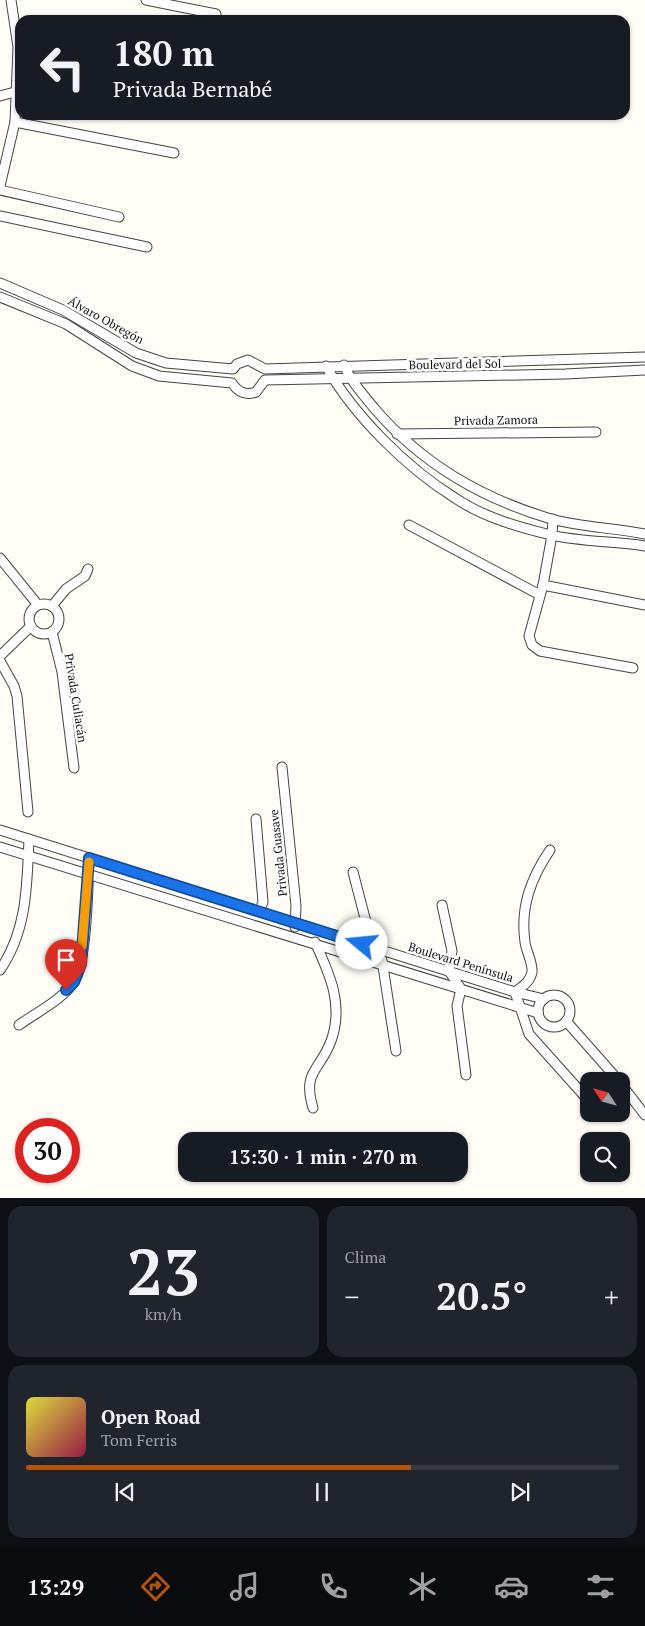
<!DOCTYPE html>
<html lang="es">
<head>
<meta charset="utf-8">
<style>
	:root { --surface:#171b24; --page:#20242c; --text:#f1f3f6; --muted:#9ea1a6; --line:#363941; --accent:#b45309 }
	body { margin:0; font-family:"PT Serif",serif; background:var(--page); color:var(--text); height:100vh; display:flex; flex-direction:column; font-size:19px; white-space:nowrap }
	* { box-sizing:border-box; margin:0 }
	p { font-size:16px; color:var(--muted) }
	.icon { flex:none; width:28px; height:28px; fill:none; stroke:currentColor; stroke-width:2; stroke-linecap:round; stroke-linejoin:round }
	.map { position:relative; height:1198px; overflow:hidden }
	.side { display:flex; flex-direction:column; gap:8px; padding:8px; background:#0d0f14; flex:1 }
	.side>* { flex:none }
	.banner { position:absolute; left:15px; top:15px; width:615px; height:105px; border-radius:15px; box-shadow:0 1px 4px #0004; background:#171b24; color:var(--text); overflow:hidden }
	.needle { width:32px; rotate:306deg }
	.buttons { position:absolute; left:580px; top:1072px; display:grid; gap:10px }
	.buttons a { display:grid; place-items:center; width:50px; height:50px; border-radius:10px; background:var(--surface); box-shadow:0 1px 4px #0004; font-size:25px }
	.speed { position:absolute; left:15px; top:1118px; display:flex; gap:10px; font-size:25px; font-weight:700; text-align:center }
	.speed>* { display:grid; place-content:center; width:65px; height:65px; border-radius:50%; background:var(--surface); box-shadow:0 1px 4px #0004; line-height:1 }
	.speed .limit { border:8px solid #d22; background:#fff; color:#111 }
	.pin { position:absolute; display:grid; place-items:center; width:42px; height:42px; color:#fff; margin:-51px -21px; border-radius:50% 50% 50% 0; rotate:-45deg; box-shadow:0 0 5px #0007 }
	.pin .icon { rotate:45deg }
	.me { position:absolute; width:55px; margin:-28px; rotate:287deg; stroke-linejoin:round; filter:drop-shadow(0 0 4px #0008) }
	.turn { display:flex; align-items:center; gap:18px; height:105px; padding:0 15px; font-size:22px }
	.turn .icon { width:65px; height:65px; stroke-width:2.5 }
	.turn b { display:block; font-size:35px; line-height:42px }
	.big { font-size:38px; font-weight:600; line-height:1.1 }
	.side .card { flex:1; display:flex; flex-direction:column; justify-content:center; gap:8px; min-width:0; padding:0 18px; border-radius:15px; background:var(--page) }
	.side .dial { align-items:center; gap:0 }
	.dial b { font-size:65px; line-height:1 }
	.song { display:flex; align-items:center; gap:15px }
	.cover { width:60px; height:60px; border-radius:8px; background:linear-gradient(135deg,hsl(60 70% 55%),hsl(340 70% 35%)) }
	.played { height:5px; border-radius:2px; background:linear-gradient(90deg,var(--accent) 65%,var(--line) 65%) }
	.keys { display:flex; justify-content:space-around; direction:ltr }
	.heat { display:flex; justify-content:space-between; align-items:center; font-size:28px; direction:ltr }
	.side .tiles { flex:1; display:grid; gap:8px; grid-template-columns:1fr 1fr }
	.card:last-child { grid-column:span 2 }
	.trip { position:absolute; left:178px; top:1132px; width:290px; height:50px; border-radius:15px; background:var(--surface); box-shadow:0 1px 4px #0004; font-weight:600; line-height:50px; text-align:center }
	.tab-bar { display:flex; height:80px; justify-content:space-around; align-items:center; background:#090b0e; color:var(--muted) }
	.tab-bar .icon { width:35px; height:35px }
	.tab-bar .active { color:var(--accent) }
	.tab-bar b { font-size:22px; color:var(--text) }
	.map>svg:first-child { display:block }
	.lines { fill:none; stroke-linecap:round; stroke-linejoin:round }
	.minor-casing { stroke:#444; stroke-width:11 }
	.minor { stroke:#fff; stroke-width:9 }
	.route-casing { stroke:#114b97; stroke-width:12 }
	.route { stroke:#1a73e8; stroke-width:9 }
	.slow { stroke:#f59e0b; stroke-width:9 }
	.labels { text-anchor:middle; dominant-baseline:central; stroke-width:5; stroke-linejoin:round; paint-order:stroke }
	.street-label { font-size:12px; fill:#111; stroke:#fff }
</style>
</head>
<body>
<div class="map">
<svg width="645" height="1199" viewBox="0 0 645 1199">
	<rect width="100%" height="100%" fill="#fffdf5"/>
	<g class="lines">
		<g class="minor-casing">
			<g id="minor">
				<path d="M146,0L216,14"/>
				<path d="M0,96L15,92"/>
				<path d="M15,122L174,153"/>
				<path d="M0,186L15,122L18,47L11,0"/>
				<path d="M0,190L119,217"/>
				<path d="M0,216L147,247"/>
				<path d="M0,283L63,310L136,353L166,363L233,369L237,364L248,360L265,369L645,357"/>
				<path d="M0,297L66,324L132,366L159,376L232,383C238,392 245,396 256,392L265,380L565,374L645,370"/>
				<path d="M344,365C351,382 363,394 374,408C422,464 481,498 551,519C581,527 615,528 645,534"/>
				<path d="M326,366C354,416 407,468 455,498C483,517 518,527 551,535C581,542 614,541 645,546"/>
				<path d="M397,434L596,432"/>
				<path d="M553,519L552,535L543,585L529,636L532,645L540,651L633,668"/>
				<path d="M409,525L540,595"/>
				<path d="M0,558L38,605"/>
				<path d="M543,585L645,605"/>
				<circle cx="44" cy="619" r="15"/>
				<path d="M52,606L66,589L85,576L88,569"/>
				<path d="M52,632L62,672L74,768"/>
				<path d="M0,656L31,626"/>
				<path d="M0,661L14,686L17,696L28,812"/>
				<path d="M282,767L296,906L295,927"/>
				<path d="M256,819L263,902L259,912"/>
				<path d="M0,830L515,992L544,999"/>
				<path d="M0,847L538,1013"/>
				<path d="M550,850C531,878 520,907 525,942C526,951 533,963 532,972C530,982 523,986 515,992L529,1034L588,1100"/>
				<path d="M353,872L366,922L360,950"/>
				<path d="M442,905L452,951L449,971L461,989L457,1006L466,1075"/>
				<path d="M382,960L396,1051"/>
				<path d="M0,970C27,931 27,886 29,839"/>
				<circle cx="554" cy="1011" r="16"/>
				<path d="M566,1021L619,1081"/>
				<path d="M19,1025C37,1012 62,1000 74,982C87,962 88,885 89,858"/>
				<path d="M621,1084L645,1115"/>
				<path d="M313,1108C302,1071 320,1071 331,1041C344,1005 330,975 315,942"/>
			</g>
		</g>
		<use href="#minor" class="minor"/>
	</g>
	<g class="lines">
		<g class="route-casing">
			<path id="route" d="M66,990L74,982L81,964L89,858L362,944"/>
		</g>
		<use href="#route" class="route"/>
		<path class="slow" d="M82,946L89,862"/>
	</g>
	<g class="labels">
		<g class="street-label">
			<text transform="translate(106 320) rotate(29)">Álvaro Obregón</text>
			<text transform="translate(455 364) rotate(-1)">Boulevard del Sol</text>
			<text transform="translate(496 420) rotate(-1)">Privada Zamora</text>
			<text transform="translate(76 698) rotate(81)">Privada Culiacán</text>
			<text transform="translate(278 853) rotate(-96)">Privada Guasave</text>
			<text transform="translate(461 962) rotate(17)">Boulevard Península</text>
		</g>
	</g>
</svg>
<div class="buttons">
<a><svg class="needle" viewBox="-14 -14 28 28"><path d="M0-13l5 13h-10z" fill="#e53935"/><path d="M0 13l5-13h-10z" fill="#9ea1a6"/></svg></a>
<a><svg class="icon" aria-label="search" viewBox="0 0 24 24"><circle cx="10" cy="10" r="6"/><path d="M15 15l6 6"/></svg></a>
</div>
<div class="speed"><div class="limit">30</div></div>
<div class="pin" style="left:66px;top:990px;background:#d93025"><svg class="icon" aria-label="arrive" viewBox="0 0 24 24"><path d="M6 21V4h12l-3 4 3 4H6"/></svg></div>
<svg class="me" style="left:362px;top:944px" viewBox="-20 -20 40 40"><circle r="19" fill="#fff"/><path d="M0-13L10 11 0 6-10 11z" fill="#1a73e8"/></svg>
<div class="trip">13:30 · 1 min · 270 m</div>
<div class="banner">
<div class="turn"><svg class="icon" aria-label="left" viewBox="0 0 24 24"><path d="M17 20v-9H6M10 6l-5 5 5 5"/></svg><div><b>180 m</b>Privada Bernabé</div></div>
</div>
</div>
<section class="side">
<div class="tiles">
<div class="card dial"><b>23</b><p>km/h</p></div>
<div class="card"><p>Clima</p>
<div class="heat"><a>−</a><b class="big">20.5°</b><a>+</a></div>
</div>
<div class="card">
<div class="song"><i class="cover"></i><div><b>Open Road</b><p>Tom Ferris</p></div></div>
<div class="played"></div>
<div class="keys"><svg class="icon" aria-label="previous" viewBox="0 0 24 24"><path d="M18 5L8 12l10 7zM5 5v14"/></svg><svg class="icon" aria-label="pause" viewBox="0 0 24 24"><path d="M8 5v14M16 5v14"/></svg><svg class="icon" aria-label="next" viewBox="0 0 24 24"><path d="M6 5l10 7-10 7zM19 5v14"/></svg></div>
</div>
</div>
</section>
<nav class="tab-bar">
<b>13:29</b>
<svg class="icon active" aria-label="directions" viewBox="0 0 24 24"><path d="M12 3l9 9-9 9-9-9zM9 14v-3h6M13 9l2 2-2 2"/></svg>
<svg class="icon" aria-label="music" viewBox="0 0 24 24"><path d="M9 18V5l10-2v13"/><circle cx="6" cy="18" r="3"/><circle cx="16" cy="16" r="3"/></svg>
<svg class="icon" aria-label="phone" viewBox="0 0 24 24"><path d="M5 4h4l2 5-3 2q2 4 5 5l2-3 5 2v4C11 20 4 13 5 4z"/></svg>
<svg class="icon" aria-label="climate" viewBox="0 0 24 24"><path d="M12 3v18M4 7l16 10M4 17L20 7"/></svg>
<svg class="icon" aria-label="car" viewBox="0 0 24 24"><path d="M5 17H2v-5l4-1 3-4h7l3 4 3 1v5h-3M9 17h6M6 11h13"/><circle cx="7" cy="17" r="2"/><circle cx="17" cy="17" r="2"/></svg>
<svg class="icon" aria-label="filters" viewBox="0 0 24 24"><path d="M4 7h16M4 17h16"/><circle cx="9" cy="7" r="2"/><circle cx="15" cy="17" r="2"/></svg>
</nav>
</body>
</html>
